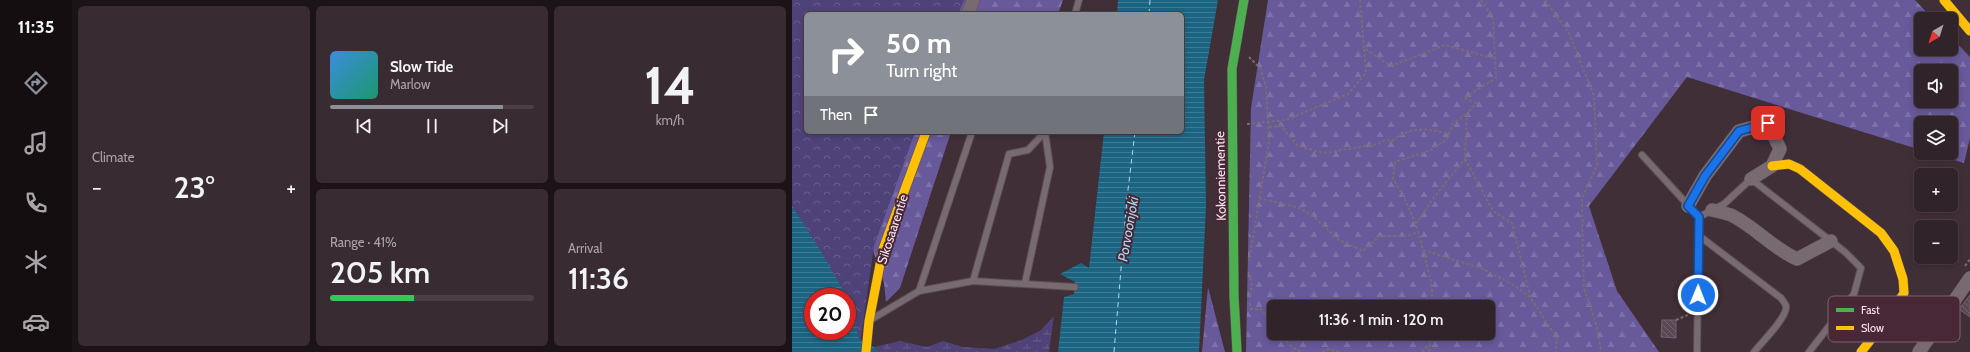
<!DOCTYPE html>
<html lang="en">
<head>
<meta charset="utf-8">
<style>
	:root { --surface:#31232a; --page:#392b32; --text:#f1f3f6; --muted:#a8a4a8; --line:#4c4047; --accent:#8c9099 }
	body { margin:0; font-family:Cabin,sans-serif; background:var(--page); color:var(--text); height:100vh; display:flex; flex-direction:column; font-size:15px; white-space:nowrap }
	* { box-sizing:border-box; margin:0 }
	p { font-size:13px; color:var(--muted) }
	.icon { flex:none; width:22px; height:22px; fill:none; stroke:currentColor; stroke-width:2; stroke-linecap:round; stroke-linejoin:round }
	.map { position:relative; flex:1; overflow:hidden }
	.panel { display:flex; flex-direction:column; gap:6px; padding:6px; background:#1b1317; width:720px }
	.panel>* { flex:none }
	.banner { position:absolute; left:12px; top:12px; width:380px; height:122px; border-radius:6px; box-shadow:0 2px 6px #0003,0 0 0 1px var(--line); background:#8c9099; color:#fff; overflow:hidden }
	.needle { width:26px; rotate:219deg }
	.fabs { position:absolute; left:1122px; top:12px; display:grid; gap:8px }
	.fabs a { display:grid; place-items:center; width:44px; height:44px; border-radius:6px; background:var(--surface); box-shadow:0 2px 6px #0003,0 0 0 1px var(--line); font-size:20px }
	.speed { position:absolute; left:12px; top:288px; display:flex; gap:8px; font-size:20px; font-weight:700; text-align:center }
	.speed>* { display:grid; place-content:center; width:52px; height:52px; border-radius:50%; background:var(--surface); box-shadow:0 2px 6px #0003,0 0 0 1px var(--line); line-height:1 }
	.speed .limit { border:6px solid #d22; background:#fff; color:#111 }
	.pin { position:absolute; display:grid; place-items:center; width:34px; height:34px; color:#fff; margin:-17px; border-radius:8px; box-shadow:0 2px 6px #0006 }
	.me { position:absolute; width:44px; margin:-22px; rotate:1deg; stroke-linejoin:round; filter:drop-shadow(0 0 3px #0008) }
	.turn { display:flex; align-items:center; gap:14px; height:84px; padding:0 16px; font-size:18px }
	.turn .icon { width:52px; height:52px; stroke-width:2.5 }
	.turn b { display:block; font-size:28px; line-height:34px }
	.then { display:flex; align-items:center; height:38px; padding:0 16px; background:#0003; gap:8px; font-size:15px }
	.big { font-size:30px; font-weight:600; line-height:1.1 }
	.panel .card { flex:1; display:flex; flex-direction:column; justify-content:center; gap:6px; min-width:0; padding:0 14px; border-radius:6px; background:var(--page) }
	.panel .dial { align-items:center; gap:0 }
	.dial b { font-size:52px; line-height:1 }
	.song { display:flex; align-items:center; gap:12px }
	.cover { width:48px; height:48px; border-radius:6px; background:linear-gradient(135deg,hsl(210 70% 55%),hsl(160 70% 35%)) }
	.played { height:4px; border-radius:2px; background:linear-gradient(90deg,var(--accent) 85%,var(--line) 85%) }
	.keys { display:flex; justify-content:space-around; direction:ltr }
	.heat { display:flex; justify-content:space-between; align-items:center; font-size:22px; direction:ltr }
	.charge { height:6px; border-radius:3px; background:linear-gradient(90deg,#34c759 41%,var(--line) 0) }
	.panel .tiles { flex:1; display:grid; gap:6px; grid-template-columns:repeat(3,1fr) }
	.card:first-child { grid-row:span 2 }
	.trip { position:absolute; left:475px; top:300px; width:228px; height:40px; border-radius:6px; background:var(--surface); box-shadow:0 2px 6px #0003,0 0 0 1px var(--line); font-weight:600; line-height:40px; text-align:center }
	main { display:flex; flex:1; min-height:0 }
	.tabs { display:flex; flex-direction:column; width:72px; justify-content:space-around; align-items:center; background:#140e11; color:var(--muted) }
	.tabs .icon { width:28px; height:28px }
	.tabs .selected { color:var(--accent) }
	.tabs b { font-size:18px; color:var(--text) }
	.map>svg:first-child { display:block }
	.forest { fill:url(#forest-firs); fill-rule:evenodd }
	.wetland { fill:url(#wetland-marsh) }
	.park { fill:url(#park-crowns); fill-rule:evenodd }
	.water { fill:url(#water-rules) }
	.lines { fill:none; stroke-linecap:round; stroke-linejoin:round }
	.ferry { stroke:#addaf1; stroke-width:1; stroke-dasharray:5 4; stroke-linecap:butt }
	.building { fill:url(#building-back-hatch); stroke:#71636c }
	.lane-casing { stroke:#5d4e55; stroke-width:8 }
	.street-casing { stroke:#5d4e55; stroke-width:14 }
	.fast-casing { stroke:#5d4e55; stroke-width:10 }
	.slow-casing { stroke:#5d4e55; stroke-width:10 }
	.path { stroke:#796c73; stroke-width:2; stroke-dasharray:3 2; stroke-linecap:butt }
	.lane { stroke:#786a71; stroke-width:6 }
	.street { stroke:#786a71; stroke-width:13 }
	.fast { stroke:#4caf50; stroke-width:9 }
	.slow { stroke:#ffc107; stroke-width:9 }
	.route-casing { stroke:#114b97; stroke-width:10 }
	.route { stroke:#1a73e8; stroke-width:7 }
	.labels { text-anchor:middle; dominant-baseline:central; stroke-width:4; stroke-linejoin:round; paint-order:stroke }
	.street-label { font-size:13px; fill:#fce7f0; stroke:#482837 }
	.water-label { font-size:14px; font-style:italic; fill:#addaf1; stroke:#482837 }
	.key { fill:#482837; stroke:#7e616e; stroke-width:1 }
	.key-label { font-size:11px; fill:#fce7f0 }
</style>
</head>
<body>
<main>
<nav class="tabs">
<b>11:35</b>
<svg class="icon selected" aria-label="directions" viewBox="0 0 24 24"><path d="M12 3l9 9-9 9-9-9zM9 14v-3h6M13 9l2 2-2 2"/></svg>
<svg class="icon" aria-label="music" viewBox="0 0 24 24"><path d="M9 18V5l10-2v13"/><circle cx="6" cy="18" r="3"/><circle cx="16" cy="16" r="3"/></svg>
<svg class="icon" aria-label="phone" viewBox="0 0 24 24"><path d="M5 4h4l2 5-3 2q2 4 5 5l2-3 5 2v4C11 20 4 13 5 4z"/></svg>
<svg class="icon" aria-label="climate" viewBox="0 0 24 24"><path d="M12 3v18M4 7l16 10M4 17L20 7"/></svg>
<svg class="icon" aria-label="car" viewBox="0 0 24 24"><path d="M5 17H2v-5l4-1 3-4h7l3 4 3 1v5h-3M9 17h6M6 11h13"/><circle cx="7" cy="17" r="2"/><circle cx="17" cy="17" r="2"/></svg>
</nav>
<section class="panel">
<div class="tiles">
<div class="card"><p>Climate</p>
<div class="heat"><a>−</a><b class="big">23°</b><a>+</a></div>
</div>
<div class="card">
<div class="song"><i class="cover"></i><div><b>Slow Tide</b><p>Marlow</p></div></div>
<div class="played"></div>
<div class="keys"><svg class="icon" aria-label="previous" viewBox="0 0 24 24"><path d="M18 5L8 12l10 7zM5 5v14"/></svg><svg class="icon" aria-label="pause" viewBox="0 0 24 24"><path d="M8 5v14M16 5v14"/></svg><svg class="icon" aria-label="next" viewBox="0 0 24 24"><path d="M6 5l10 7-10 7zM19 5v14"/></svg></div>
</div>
<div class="card dial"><b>14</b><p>km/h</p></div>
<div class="card"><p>Range · 41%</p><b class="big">205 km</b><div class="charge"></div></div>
<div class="card"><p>Arrival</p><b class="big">11:36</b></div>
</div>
</section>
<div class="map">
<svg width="1178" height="352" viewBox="0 0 1178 352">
	<defs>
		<pattern id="forest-firs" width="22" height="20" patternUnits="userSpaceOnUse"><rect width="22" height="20" fill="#67599a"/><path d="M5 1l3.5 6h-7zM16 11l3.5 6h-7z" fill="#7e71a8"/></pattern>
		<pattern id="wetland-marsh" width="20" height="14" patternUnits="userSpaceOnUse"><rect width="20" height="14" fill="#4f4279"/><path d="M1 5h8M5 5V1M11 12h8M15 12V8" fill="none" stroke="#695d8c"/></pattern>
		<pattern id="park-crowns" width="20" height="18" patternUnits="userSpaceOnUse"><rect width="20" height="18" fill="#4f4279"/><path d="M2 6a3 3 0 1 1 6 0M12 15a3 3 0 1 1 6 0" fill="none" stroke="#695d8c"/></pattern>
		<pattern id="water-rules" width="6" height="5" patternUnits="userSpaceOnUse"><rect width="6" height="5" fill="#1b6482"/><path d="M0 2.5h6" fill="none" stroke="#3d7a94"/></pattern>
		<pattern id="building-back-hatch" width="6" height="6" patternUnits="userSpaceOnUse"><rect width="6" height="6" fill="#5b4856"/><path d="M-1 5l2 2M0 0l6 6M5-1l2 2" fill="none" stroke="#73626f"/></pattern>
	</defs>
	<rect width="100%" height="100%" fill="#412f38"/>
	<g class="forest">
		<path d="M142,0H271L266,14H136Z"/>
		<path d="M476,0H1123L1141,19H1129V49H1159V37L1178,57V138L1172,163L1138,153H1159V123H1129V150L895,77L797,206L825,291L867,352H454L459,108ZM1129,71H1159V101H1129ZM482,307H696V333H482Z"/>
		<path d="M50,132H159L108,288L94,302L92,283L76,235Z"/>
		<path d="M416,287L433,352H410Z"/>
	</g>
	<path class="wetland" d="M262,316L257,352H87L82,347L108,341L135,347L151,341L171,347L202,349L230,340L249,330Z"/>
	<path class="park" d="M0,0H172L166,14H14V132H123L82,246L67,352L0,347ZM21,297H55V331H21Z"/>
	<g class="water">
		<path d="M326,0H426L412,80L414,206L407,352H266L272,297L282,294L283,282L268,274L289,263L297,268L312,132H390V14H325Z"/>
		<path d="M0,206L30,253L55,297H21V331H55V297L65,307L64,327L67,339L82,347L87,352H0Z"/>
	</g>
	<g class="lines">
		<g class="ferry">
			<path d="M357,14L358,0"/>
			<path d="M322,352L335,198L343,132"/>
		</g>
	</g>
	<g class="building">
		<path d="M1178,295V317L1167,309Z"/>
		<path d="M870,320H884V338L869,337Z"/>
	</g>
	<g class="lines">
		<g class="lane-casing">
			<g id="lane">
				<path d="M283,14L287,0"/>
				<path d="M850,155L907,217"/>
				<path d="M906,235L989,298C991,301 993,303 994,306C996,317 969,343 962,352"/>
				<path d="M181,281L217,154L236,150L252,133"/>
				<path d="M233,283L258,167L253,132"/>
				<path d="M127,291L180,132"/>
				<path d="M80,319L127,291L181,281L283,287"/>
				<path d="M905,352L907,217L932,204L959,179L1053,252L1069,268L1062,294L1017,352"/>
			</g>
		</g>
		<g class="street-casing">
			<g id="street">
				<path d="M176,14L181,0"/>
				<path d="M896,206L913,176L947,131L976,123L988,149L980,166L959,179"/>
				<path d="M920,210C927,212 935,213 941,216C964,228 982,249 1005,259L1039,241"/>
				<path d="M1127,352L1178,278"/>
			</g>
		</g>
		<g class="fast-casing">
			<path id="fast" d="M445,352L442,296L440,69L452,0"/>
		</g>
		<g class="slow-casing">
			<g id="slow">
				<path d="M1152,0L1178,31"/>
				<path d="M980,166L997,164L1008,169L1089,233L1102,251L1111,279L1112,293L1092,323L1069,352"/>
				<path d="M74,352L77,321L91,249L134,132"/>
			</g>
		</g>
		<g class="path">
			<path d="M568,0L572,48L599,66L653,45L704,59"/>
			<path d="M689,0L701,19L704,78L672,98L684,103L675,114L673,159L643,196L624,224L631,250L691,269L720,284L738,297L765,338L764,352"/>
			<path d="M753,0L777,33L802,96L805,166L790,198L791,262L792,288L805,327L809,352"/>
			<path d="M457,57L468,68L474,86L477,142L457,261"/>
			<path d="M455,124L494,120L556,94L574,73L572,48"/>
			<path d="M477,127L489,126L506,146L532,153L586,144L593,140L600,141C619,126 635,128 657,134"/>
			<path d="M673,159L701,211L720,223L738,296"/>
			<path d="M467,198L508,208L523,218L547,240L571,251L588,236H615L626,232"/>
			<path d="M624,224L611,195L601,179L603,162L639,150L655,139L661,123L675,114"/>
			<path d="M631,250L639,281L641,307"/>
			<path d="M1173,266L1178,259"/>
			<path d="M457,273L460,284L458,296"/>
			<path d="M458,303L459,309H469L482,326"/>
			<path d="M884,320L898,314"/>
			<path d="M488,333L500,347L509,352"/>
			<path d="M530,352L537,349L548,352"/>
			<path d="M630,352L638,343"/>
			<path d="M637,352L639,333"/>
		</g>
		<use href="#lane" class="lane"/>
		<use href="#street" class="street"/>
		<use href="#fast" class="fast"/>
		<use href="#slow" class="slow"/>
	</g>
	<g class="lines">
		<g class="route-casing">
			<path id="route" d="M906,295L907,217L896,206L913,176L947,131L976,123"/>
		</g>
		<use href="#route" class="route"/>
	</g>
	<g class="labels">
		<g class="street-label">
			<text transform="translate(428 176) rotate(-91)">Kokonniementie</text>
			<text transform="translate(100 229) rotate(-72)">Sikosaarentie</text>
		</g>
		<g class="water-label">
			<text transform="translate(336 229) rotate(-80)">Porvoonjoki</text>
		</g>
	</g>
	<rect x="1036" y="296" width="132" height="46" rx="6" class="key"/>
	<rect x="1044" y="308" width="18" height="4" fill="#4caf50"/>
	<rect x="1044" y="326" width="18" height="4" fill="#ffc107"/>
	<g class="key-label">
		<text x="1069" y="314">Fast</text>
		<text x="1069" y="332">Slow</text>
	</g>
</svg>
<div class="fabs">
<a><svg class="needle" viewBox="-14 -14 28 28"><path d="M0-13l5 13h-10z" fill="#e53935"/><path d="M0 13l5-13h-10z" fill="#a8a4a8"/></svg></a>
<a><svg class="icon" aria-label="sound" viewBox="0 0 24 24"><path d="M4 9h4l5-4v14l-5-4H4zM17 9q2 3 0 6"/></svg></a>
<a><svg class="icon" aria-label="layers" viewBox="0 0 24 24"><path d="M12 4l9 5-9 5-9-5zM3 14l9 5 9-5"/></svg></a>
<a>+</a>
<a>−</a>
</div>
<div class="speed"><div class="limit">20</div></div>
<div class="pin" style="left:976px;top:123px;background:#d93025"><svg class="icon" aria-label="arrive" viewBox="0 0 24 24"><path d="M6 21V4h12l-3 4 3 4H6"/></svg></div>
<svg class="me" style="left:906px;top:295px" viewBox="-20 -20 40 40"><circle r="17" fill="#1a73e8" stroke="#fff" stroke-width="3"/><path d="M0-11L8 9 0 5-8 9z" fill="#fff"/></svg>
<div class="trip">11:36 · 1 min · 120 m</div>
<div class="banner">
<div class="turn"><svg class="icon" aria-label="right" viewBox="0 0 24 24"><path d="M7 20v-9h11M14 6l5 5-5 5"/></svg><div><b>50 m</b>Turn right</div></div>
<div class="then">Then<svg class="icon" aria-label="arrive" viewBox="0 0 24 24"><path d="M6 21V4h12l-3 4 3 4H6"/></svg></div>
</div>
</div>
</main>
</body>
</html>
